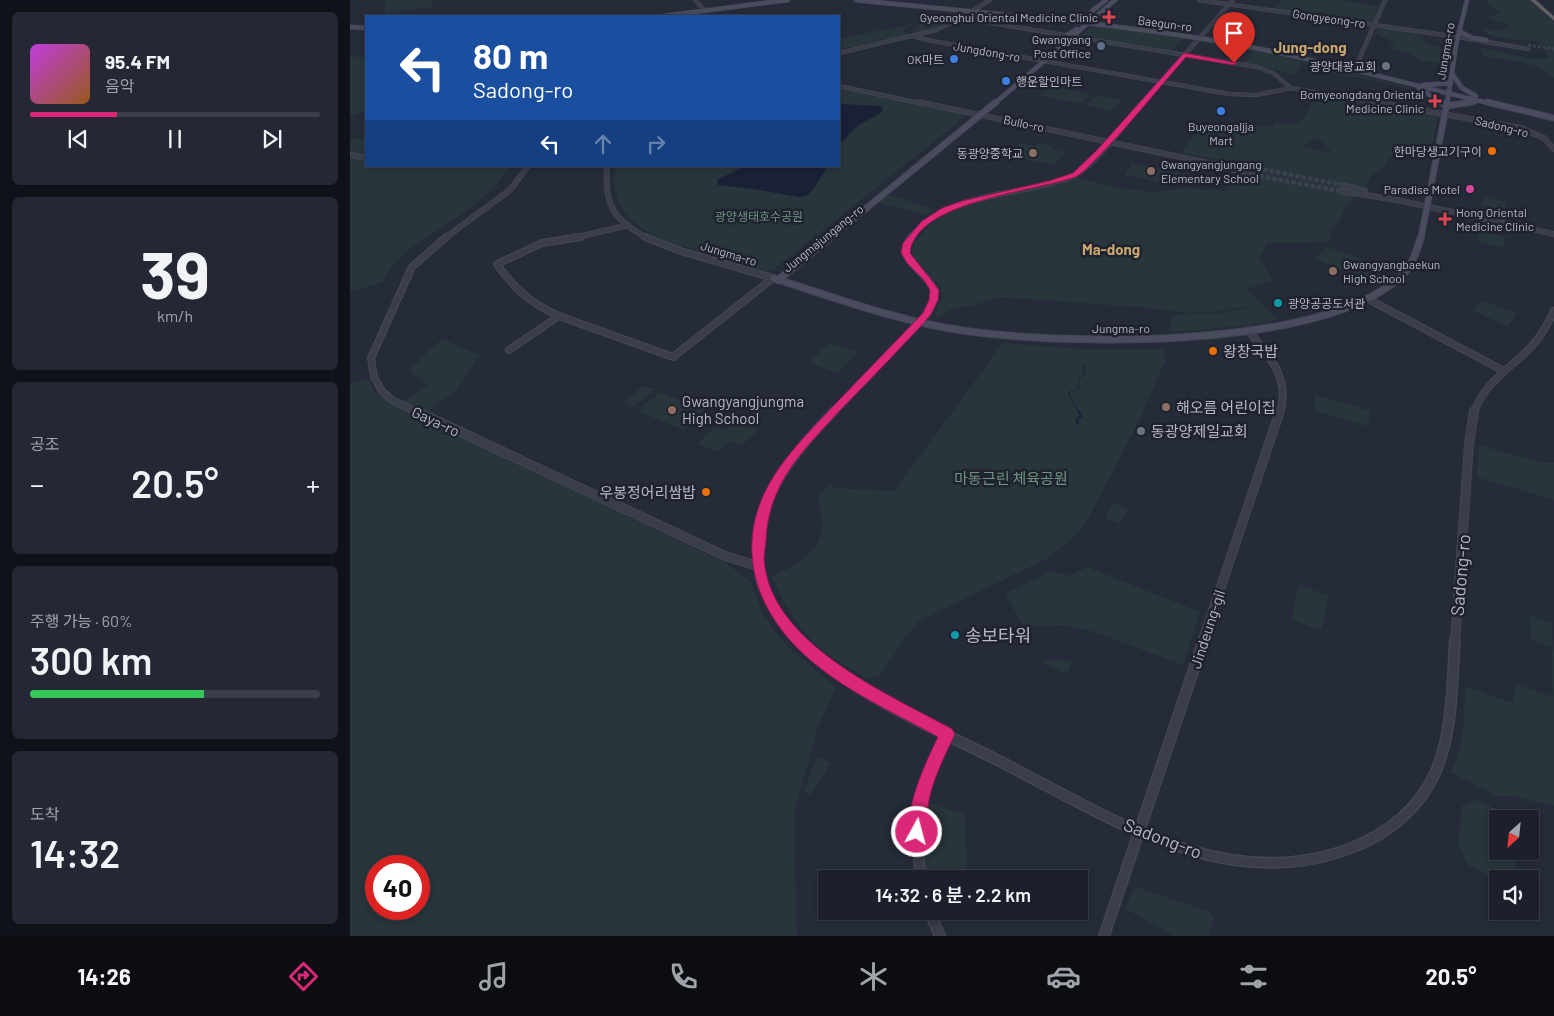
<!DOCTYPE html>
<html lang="ko">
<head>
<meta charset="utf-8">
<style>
	:root { --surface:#1c202c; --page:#252834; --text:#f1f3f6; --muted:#a0a3a9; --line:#3a3e48; --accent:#db2777 }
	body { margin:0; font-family:Barlow,"Noto Sans KR",sans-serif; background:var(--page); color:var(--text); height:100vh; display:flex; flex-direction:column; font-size:19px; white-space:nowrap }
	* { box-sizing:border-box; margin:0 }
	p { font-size:16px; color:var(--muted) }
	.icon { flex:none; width:28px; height:28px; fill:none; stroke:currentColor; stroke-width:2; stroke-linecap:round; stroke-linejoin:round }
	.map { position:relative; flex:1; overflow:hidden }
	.side { display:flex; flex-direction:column; gap:12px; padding:12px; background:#0f1218; width:350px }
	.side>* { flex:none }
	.banner { position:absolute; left:15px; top:15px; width:475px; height:152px; border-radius:0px; box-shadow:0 2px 8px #0003,0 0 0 1px var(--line); background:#1a4fa0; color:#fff; overflow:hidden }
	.needle { width:32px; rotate:207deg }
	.buttons { position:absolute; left:1139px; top:810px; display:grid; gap:10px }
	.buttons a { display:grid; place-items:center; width:50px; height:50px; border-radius:0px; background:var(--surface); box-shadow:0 2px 8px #0003,0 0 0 1px var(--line); font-size:25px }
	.speed { position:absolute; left:15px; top:855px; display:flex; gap:10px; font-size:25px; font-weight:700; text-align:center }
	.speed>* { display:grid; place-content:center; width:65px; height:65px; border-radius:50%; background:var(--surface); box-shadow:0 2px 8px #0003,0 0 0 1px var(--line); line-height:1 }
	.speed .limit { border:8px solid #d22; background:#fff; color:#111 }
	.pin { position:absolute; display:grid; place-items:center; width:42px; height:42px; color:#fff; margin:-51px -21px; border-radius:50% 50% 50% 0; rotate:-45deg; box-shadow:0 0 5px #0007 }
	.pin .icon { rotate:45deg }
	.me { position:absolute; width:55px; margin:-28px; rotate:7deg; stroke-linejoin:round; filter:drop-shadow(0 0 4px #0008) }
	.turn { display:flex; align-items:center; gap:18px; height:105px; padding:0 25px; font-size:22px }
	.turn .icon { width:65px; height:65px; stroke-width:2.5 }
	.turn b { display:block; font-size:35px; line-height:42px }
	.lanes { display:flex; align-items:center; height:48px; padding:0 25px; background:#0003; justify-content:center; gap:25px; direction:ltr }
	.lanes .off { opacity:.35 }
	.big { font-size:38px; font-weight:600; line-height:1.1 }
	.side .widget { flex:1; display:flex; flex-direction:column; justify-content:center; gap:8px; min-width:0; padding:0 18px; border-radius:8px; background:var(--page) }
	.side .dial { align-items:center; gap:0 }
	.dial b { font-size:65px; line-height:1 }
	.song { display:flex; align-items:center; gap:15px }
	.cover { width:60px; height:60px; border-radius:8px; background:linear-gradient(135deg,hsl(290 70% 55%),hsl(30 70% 35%)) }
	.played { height:5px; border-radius:2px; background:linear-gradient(90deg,var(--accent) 30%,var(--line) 30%) }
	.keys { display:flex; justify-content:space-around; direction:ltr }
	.heat { display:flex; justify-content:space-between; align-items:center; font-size:28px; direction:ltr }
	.charge { height:8px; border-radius:4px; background:linear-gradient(90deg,#34c759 60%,var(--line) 0) }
	.trip { position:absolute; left:468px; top:870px; width:270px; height:50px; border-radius:0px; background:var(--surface); box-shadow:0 2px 8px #0003,0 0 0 1px var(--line); font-weight:600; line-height:50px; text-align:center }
	.tab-bar { display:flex; height:80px; justify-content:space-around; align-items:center; background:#0b0d12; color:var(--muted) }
	.tab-bar .icon { width:35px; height:35px }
	.tab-bar .on { color:var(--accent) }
	.tab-bar b { font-size:22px; color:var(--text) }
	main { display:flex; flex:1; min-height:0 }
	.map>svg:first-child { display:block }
	.green { fill:#28353b; fill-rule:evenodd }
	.water { fill:#1a2137 }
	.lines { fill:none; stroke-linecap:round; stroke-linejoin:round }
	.stream-far1 { stroke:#1a2137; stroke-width:1 }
	.stream { stroke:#1a2137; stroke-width:2 }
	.tertiary-tunnel-far1 { stroke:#3b404f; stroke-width:3; stroke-dasharray:3 2; stroke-linecap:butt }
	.tertiary-tunnel { stroke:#3b404f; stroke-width:4.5; stroke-dasharray:4.5 2; stroke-linecap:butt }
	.tertiary-far4-casing { stroke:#434653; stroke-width:4.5 }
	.tertiary-far3-casing { stroke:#434653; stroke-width:6 }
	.tertiary-far2-casing { stroke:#434653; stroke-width:8 }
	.tertiary-far1-casing { stroke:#434653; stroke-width:10 }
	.tertiary-casing { stroke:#434653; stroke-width:12 }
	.secondary-far2-casing { stroke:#434653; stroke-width:5 }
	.secondary-far1-casing { stroke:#434653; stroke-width:7 }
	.secondary-casing { stroke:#434653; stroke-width:8 }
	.trunk-casing { stroke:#454855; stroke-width:2 }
	.tertiary-far4 { stroke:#3a3d4a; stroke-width:3 }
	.tertiary-far3 { stroke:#3a3d4a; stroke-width:4.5 }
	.tertiary-far2 { stroke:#3a3d4a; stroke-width:5.5 }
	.tertiary-far1 { stroke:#3a3d4a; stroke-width:8 }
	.tertiary { stroke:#3a3d4a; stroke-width:9 }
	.secondary-far2 { stroke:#484c5d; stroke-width:4 }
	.secondary-far1 { stroke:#484c5d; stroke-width:5 }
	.secondary { stroke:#484c5d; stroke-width:6 }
	.trunk { fill:#646461; fill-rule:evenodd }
	.route { fill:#db2777; stroke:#8e194d }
	.health-dot { fill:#e0444e; stroke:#1f222f; stroke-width:2 }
	.service-dot { fill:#5c6f8a; stroke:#1f222f; stroke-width:2 }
	.shop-dot { fill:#3f7fe0; stroke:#1f222f; stroke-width:2 }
	.worship-dot { fill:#6b7280; stroke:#1f222f; stroke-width:2 }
	.food-dot { fill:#e8710a; stroke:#1f222f; stroke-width:2 }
	.education-dot { fill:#8d6e63; stroke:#1f222f; stroke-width:2 }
	.hotel-dot { fill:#d1479c; stroke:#1f222f; stroke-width:2 }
	.culture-dot { fill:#0f9aa8; stroke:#1f222f; stroke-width:2 }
	.labels { text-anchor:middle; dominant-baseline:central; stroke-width:5; stroke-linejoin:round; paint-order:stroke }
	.far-poi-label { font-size:12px; fill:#b5b8c6; stroke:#1f222f; text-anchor:end }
	.far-street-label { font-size:12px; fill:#b5b8c6; stroke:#1f222f }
	.far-park-label { font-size:12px; fill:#6f947f; stroke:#1f222f }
	.far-quarter-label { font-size:15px; font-weight:bold; fill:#c8a66e; stroke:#1f222f }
	.poi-label { font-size:15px; fill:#b5b8c6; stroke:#1f222f; text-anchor:start }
	.street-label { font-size:15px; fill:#b5b8c6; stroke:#1f222f }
	.park-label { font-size:15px; fill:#6f947f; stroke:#1f222f }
	.near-street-label { font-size:18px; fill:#b5b8c6; stroke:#1f222f }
	.near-poi-label { font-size:18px; fill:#b5b8c6; stroke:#1f222f; text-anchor:start }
</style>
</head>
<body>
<main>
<section class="side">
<div class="widget">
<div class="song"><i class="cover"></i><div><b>95.4 FM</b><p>음악</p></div></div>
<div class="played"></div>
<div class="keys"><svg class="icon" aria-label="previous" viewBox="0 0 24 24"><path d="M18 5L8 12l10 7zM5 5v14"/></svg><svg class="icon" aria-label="pause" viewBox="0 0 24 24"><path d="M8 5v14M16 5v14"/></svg><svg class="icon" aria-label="next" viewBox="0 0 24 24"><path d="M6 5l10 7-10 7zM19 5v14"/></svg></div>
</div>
<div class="widget dial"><b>39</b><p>km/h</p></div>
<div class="widget"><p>공조</p>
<div class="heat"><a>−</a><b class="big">20.5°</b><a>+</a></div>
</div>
<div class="widget"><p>주행 가능 · 60%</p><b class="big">300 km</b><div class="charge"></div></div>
<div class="widget"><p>도착</p><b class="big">14:32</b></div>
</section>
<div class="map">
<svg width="1204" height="936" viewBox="0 0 1204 936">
	<rect width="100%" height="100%" fill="#262b3a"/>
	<g class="green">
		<path d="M36,0H82L83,7L35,13Z"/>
		<path d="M930,0H988L1029,6L1022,23H1019L923,10Z"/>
		<path d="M1138,0H1180L1204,23V78C1197,75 1194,70 1188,67C1170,61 1151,59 1133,56L1131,48C1151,50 1182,64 1200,57L1187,41L1157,39L1136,34L1132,27L1146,31L1158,29L1160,25L1136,18L1150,13L1139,5Z"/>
		<path d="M602,12L611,13C601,21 572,36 560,32L576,18Z"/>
		<path d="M567,22L550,32L554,31L558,35L529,42L537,38L525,42L489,50V37C499,38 507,35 516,33C536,28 547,30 567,22Z"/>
		<path d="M742,27L781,30L841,40H831L823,49L828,51L826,52L731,35Z"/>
		<path d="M1034,27L1067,32L1066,35H1070C1075,45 1089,48 1100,50L1098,64L1071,61L1060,53L1042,49L1039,47L1045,43L1025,33L1027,28Z"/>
		<path d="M854,41L937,57L1055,86L1062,89L1018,79L986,75L983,72L952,63L946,74L895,63L903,52L850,42Z"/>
		<path d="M0,56L16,58V110L0,117Z"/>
		<path d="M489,86L616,113L617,115L423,270L415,271C396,265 376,258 356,253C311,240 255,226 266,166H489Z"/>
		<path d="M702,86L737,93L740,95L731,103H726L688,95L698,87Z"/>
		<path d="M965,94L1082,114L1088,117L1080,155L1057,150L1040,156L1032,169L1020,177L1015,190L996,184L992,194L1006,196L996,207L989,221L979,232L983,234C981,236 980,239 978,240C971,244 929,243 917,243L909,258L923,281L897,289L912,304L870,311L838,313L789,307L650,297C641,299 633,303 624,305C609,308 599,308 588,318L585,314L593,295C590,289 587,283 583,278C578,270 566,265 563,255C561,248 565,242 569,237C600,197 667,194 714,182L726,177L767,188L805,192L838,188L875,191L885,173L907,179L915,167L830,153L855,124L869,123L922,127L925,122C957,127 952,121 965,94ZM968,138L982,153L951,147Z"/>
		<path d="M748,95L772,100H773L761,111L735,105Z"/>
		<path d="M16,137V156L0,153V139Z"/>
		<path d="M670,143L686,146L689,143L703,146L701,149L715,152L703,165L657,155Z"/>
		<path d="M0,156L16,159V166H161C152,177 143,189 133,198C100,227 53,241 33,282L0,292Z"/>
		<path d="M782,163L826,171L829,173L822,184H819L774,175Z"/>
		<path d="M535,194L582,208L584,212L577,215L526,202Z"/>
		<path d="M1133,197L1157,202L1156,212L1132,207Z"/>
		<path d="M1130,231L1155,237L1154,248L1128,242Z"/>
		<path d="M980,248L1033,266L1034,270L1024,281L964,259L975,249Z"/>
		<path d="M1130,301H1133L1167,313L1159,325L1156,326L1122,310Z"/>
		<path d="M913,304L928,320C893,326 859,330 824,332L820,329L822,315L871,313Z"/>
		<path d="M92,339L130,355L106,392L68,417L376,563L401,582L414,617L437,646L486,687L468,727L446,806L444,828L447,936H0V384L18,378L24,391L45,406L78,385L59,371L79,350ZM26,866H69V909H26Z"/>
		<path d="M479,343L507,352L488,373L459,363Z"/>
		<path d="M653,343L731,349H812L816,359L789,421L738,519L722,539L698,558L569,621L558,634L530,676L518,679C507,672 495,666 484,659C455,640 435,607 421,576C439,569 462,557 470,538C475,526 470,510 468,498L479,485L485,488L544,491Z"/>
		<path d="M293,386L306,389L284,407L273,403Z"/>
		<path d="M309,392L355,410H356L334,430L287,411Z"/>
		<path d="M965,395H967L1020,411L1018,426L966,411L964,409Z"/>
		<path d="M385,421L408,430L391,446L379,441L367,452L349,445V442L365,426L375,430Z"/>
		<path d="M1129,445L1193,463H1204V500L1127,477Z"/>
		<path d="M763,503L778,509L770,524L755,518Z"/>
		<path d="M737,567L850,612L833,665L742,631L711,625L674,626L656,596L658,592L702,571L719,576Z"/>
		<path d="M949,585L979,596L972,631L941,619Z"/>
		<path d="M1180,615L1202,623L1203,648L1181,640Z"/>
		<path d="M1204,648V806L1165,796H1147L1100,772C1116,749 1114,713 1115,686L1163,703L1166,684L1203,697L1201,651Z"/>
		<path d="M694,659L723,661L717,674L696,664Z"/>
		<path d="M467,756L481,763L460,795L454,791Z"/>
		<path d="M1126,800L1152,811L1159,819H1148V851H1166V873C1144,883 1138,874 1118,865L1108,843L1112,805Z"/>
		<path d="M578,803L615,814L617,879H577L573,838Z"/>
		<path d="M786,887L858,911L864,919L859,936H825L776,909L783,890Z"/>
	</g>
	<g class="water">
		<path d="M489,104L531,106L533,111C525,117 517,120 509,125C500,131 497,140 489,144L491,152L489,156Z"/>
		<path d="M395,166H478L462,191L456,196L449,197L404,189L368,185L367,180Z"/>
	</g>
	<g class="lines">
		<path class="stream-far1" d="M729,413L719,395L720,392L729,388L728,380L735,373L733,364"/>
		<path class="stream" d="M728,424L727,419L731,416L728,411"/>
		<path class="tertiary-tunnel-far1" d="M1178,45L1204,49"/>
		<g class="tertiary-tunnel">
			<path d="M907,168L992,185"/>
			<path d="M903,175L990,191"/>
		</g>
		<g class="tertiary-far4-casing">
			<g id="tertiary-far4">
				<path d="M345,0L354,10"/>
				<path d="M849,0L1108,37L1178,49"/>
				<path d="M611,18L907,67L923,73L941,88"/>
				<path d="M564,36L577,40L879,94L906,95L941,88L1033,104"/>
				<path d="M489,53L586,30L611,18L640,0"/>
				<path d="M1004,71L1035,0"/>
				<path d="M489,86L574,104"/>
				<path d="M791,104L883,0"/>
			</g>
		</g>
		<g class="tertiary-far3-casing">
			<g id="tertiary-far3">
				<path d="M568,102L859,163L907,168"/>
				<path d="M1026,102L1171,128L1194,138L1204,149"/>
				<path d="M0,155L16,158"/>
				<path d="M257,166C254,205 263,219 297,238"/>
				<path d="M881,169L903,175"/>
				<path d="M992,185L1015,191"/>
				<path d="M990,191L1047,200L1204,234"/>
				<path d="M95,238L160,190L178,166"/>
				<path d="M223,238L275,226"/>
				<path d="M560,238C591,200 641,197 685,187C698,184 713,181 725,175C750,160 773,125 793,102"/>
			</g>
		</g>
		<g class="tertiary-far2-casing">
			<g id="tertiary-far2">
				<path d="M295,237L331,251L423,278"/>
				<path d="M1018,299L1154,371"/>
				<path d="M209,316C182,304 164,289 147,264L192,243L230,237"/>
				<path d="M898,330C918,355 941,378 930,413"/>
				<path d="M159,350L209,316L323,357L423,278"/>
				<path d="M69,413L42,400L32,391L24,377L21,358L62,267L96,237"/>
				<path d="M483,413L577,314C581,307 586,299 584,291C580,272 543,262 561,237"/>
				<path d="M1124,413C1134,382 1160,369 1181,347C1191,336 1198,324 1204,311"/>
			</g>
		</g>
		<g class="tertiary-far1-casing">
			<g id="tertiary-far1">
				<path d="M66,411L375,556L408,566"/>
				<path d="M450,640C434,624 419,605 411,583C408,573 408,563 408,553C407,496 446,450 484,411"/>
				<path d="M853,640L930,411"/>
				<path d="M1105,640L1119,445L1124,411"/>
			</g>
		</g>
		<g class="tertiary-casing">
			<g id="tertiary">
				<path d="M449,639C505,698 588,729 659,766C765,821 879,895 1001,848C1038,834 1070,808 1086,771C1103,730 1102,683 1105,639"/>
				<path d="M571,879C563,823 572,784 597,734"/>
				<path d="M579,911L590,936"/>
				<path d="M754,936L854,639"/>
			</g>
		</g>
		<g class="secondary-far2-casing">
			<g id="secondary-far2">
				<path d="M506,0C620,12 735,20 848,38C947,53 1045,81 1143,104"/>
				<path d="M313,16L438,0"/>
				<path d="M739,18L742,11L756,0"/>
				<path d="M0,27L16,28"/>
				<path d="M1109,31L1122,38L1136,40"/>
				<path d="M717,35L727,29"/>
				<path d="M1103,75L1112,88L1126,96"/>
				<path d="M1073,85L1101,83"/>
				<path d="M1069,88L1093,104"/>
				<path d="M644,104L765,0"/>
				<path d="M1097,104L1106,45L1117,0"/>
				<path d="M1113,104L1125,102"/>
			</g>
		</g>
		<g class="secondary-far1-casing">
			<g id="secondary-far1">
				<path d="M1091,102L1097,106L1122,102"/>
				<path d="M1137,102L1204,118"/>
				<path d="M480,238L646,102"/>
				<path d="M1071,238L1097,102"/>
			</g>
		</g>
		<g class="secondary-casing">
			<g id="secondary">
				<path d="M423,278C486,298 550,322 616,331C717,345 984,351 1056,271C1064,261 1067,249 1071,237"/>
				<path d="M428,280L481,237"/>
			</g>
		</g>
		<g class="trunk-casing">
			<path id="trunk" d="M1181,0H1185L1204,17V20Z"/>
		</g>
		<use href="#tertiary-far4" class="tertiary-far4"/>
		<use href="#tertiary-far3" class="tertiary-far3"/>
		<use href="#tertiary-far2" class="tertiary-far2"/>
		<use href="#tertiary-far1" class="tertiary-far1"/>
		<use href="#tertiary" class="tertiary"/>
		<use href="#secondary-far2" class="secondary-far2"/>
		<use href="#secondary-far1" class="secondary-far1"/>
		<use href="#secondary" class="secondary"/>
		<use href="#trunk" class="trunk"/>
	</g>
	<path class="route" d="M834,53L887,63L884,65L836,57C806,91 777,128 745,160C739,166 732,174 725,177C684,192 565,201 560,253L589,290L588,300L581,314C572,326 561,336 551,347C518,383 481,417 450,455C430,480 417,508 416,541C415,549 413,559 415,567C426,646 540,695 602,729L605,734C595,756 584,776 579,800C577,813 577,826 572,838L567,841L561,838C551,815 577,759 588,737C547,714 501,694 465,664C408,618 382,551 419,484C437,452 465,426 489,400C517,371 545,342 573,313L579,300L580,290L574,280L557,263L551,253L553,243L572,221L592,208L612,201L699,181L723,173L747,150Z"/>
	<g class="health-dot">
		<path d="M756.5 9.5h5v5h5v5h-5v5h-5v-5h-5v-5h5z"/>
		<path d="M1082.5 93.5h5v5h5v5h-5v5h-5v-5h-5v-5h5z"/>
		<path d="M1092.5 211.5h5v5h5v5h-5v5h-5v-5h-5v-5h5z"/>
	</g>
	<circle class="service-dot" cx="751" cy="46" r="5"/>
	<g class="shop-dot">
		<circle cx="604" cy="59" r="5"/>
		<circle cx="656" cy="81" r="5"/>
		<circle cx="871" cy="111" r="5"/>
	</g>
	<g class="worship-dot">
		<circle cx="1036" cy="66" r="5"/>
		<circle cx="791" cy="431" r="5"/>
	</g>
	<g class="food-dot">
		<circle cx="1142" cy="151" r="5"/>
		<circle cx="863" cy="351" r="5"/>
		<circle cx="356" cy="492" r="5"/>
	</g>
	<g class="education-dot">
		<circle cx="683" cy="153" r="5"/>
		<circle cx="801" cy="171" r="5"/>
		<circle cx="983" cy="271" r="5"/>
		<circle cx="816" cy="407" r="5"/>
		<circle cx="322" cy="410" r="5"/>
	</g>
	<circle class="hotel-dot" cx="1120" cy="189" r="5"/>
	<g class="culture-dot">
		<circle cx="928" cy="303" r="5"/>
		<circle cx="605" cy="635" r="5"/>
	</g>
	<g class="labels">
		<g class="far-poi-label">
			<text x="748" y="17">Gyeonghui Oriental Medicine Clinic</text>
			<text x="741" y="39">Gwangyang<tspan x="741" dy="14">Post Office</tspan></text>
			<text x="594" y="59">OK마트</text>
			<text x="1026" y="66">광양대광교회</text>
			<text x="666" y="81" text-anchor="start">행운할인마트</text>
			<text x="1074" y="94">Bomyeongdang Oriental<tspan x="1074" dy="14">Medicine Clinic</tspan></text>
			<text x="871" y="126" text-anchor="middle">Buyeongaljja<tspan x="871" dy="14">Mart</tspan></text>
			<text x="1132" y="151">한마당생고기구이</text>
			<text x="673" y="153">동광양중학교</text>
			<text x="811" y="164" text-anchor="start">Gwangyangjungang<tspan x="811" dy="14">Elementary School</tspan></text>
			<text x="1110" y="189">Paradise Motel</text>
			<text x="1106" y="212" text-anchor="start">Hong Oriental<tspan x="1106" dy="14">Medicine Clinic</tspan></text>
			<text x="993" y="264" text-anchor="start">Gwangyangbaekun<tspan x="993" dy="14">High School</tspan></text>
			<text x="938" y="303" text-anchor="start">광양공공도서관</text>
		</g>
		<g class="far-street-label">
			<text transform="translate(979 18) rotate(8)">Gongyeong-ro</text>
			<text transform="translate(815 23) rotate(8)">Baegun-ro</text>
			<text transform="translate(637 51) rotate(10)">Jungdong-ro</text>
			<text transform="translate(1095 51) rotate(-80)">Jungma-ro</text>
			<text transform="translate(674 123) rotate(12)">Bullo-ro</text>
			<text transform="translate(1152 126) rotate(14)">Sadong-ro</text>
			<text transform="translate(473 238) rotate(-39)">Jungmajungang-ro</text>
			<text transform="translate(379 253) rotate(17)">Jungma-ro</text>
			<text x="771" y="328">Jungma-ro</text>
		</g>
		<g class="far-park-label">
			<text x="409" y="216">광양생태호수공원</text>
		</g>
		<g class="far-quarter-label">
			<text x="960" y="47">Jung-dong</text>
			<text x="761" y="249">Ma-dong</text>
		</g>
		<g class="poi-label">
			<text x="873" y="351">왕창국밥</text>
			<text x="332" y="401">Gwangyangjungma<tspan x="332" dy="17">High School</tspan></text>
			<text x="826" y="407">해오름 어린이집</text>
			<text x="801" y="431">동광양제일교회</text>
			<text x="346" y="492" text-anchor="end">우봉정어리쌈밥</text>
		</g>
		<g class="street-label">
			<text transform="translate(86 421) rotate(25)">Gaya-ro</text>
			<text transform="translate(857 629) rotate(-72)">Jindeung-gil</text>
		</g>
		<g class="park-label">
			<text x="661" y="478">마동근린 체육공원</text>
		</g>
		<g class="near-street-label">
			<text transform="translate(1110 575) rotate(-85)">Sadong-ro</text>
			<text transform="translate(813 838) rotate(21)">Sadong-ro</text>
		</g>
		<g class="near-poi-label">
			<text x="615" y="635">송보타워</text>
		</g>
	</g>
</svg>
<div class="buttons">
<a><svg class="needle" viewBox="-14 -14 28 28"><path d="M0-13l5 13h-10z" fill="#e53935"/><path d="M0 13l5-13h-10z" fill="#a0a3a9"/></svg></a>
<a><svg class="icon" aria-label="sound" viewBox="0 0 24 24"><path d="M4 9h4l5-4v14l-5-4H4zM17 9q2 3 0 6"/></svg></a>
</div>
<div class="speed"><div class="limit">40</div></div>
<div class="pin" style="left:884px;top:63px;background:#d93025"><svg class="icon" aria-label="arrive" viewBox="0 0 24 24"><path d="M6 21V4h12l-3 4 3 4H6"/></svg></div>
<svg class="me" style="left:567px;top:832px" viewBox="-20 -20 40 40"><circle r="17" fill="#db2777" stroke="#fff" stroke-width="3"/><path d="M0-11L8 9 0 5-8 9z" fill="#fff"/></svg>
<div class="trip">14:32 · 6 분 · 2.2 km</div>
<div class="banner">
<div class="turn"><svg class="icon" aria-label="left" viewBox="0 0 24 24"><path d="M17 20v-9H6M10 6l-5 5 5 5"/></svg><div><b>80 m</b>Sadong-ro</div></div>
<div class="lanes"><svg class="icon" aria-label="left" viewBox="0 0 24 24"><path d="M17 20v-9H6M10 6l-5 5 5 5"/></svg><svg class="icon off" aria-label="ahead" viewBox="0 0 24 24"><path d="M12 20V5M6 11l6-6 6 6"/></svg><svg class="icon off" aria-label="right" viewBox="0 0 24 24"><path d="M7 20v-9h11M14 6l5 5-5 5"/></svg></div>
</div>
</div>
</main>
<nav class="tab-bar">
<b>14:26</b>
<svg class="icon on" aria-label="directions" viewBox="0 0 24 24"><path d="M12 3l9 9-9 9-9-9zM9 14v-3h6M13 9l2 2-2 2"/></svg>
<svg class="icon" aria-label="music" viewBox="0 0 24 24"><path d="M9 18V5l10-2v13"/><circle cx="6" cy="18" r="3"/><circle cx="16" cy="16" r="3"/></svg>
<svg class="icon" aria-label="phone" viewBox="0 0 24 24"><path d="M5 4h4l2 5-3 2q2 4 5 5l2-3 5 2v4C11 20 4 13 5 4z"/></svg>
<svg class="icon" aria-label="climate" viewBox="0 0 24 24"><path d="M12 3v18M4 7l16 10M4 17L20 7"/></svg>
<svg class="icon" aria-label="car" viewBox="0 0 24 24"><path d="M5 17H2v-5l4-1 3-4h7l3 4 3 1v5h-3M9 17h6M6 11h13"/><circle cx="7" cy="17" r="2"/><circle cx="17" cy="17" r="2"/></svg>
<svg class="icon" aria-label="filters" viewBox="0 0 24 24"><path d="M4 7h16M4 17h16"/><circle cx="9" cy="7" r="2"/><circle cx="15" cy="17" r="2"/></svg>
<b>20.5°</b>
</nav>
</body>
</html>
